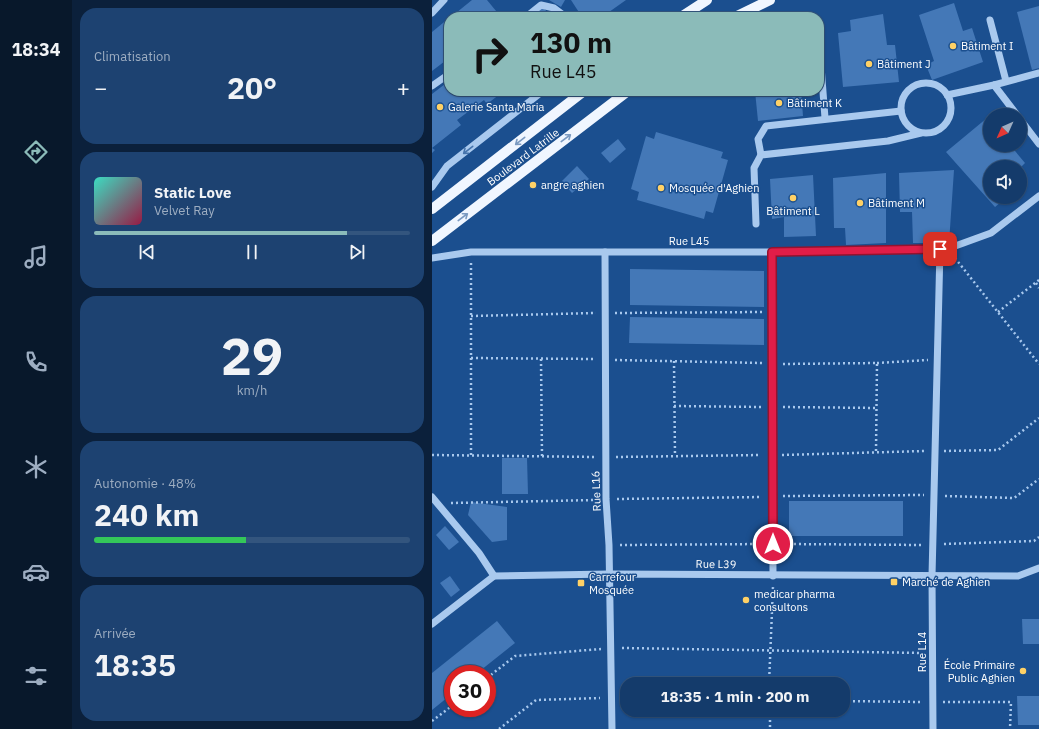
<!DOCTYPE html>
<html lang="fr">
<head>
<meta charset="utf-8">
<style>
	:root { --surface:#143b6b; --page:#1d4271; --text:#f1f3f6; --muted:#9dadc1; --line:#33557e; --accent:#8bbbb9 }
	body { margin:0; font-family:"IBM Plex Sans",sans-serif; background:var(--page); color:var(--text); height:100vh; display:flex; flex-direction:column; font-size:15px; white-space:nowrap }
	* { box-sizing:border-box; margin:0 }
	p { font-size:13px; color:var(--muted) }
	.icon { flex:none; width:22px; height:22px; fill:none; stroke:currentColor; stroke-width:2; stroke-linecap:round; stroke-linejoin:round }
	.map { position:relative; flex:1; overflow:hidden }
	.side { display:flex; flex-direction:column; gap:8px; padding:8px; background:#0b203b; width:360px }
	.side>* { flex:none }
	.guide { position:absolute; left:12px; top:12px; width:380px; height:84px; border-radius:16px; box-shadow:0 1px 3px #0004,0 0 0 1px var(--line); background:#8bbbb9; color:#111; overflow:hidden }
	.needle { width:26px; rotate:225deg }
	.tools { position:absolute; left:551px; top:108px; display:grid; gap:8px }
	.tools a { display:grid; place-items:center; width:44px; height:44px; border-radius:50%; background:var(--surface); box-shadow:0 1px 3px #0004,0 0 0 1px var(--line); font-size:20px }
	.speed { position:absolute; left:12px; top:665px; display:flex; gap:8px; font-size:20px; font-weight:700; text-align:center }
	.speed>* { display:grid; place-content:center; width:52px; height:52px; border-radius:50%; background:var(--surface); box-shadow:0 1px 3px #0004,0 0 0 1px var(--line); line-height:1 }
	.speed .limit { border:6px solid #d22; background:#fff; color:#111 }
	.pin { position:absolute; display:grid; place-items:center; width:34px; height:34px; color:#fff; margin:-17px; border-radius:8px; box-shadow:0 2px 6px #0006 }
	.me { position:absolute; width:44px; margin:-22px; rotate:0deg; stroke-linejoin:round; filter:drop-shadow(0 0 3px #0008) }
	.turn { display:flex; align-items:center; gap:14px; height:84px; padding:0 20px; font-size:18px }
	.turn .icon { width:52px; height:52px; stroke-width:2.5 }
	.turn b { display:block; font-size:28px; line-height:34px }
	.big { font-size:30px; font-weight:700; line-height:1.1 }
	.side .widget { flex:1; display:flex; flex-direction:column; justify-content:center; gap:6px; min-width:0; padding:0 14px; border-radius:16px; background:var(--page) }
	.side .dial { align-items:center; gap:0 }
	.dial b { font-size:52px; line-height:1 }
	.song { display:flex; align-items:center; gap:12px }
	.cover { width:48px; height:48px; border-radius:6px; background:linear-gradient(135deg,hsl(170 70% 55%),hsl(340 70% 35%)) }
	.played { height:4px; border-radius:2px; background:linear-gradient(90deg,var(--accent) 80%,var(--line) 80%) }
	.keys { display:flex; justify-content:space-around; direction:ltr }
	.heat { display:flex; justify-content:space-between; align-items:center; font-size:22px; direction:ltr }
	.charge { height:6px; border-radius:3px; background:linear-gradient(90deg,#34c759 48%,var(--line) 0) }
	.trip { position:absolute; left:188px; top:677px; width:230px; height:40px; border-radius:16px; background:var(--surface); box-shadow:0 1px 3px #0004,0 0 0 1px var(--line); font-weight:700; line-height:40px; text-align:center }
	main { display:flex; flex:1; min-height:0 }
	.dock { display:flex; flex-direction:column; width:72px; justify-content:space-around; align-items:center; background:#08182b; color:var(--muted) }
	.dock .icon { width:28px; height:28px }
	.dock .active { color:var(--accent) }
	.dock b { font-size:18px; color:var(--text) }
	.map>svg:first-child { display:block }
	.building { fill:#4478b7 }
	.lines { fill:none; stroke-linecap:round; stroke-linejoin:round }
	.path { stroke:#a9c9ee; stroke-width:2.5; stroke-dasharray:2 3; stroke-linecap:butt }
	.minor { stroke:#a9c9ee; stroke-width:7 }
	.major { stroke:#f0f6ff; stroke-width:10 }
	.oneway { stroke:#7b9ac1 }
	.oneway2 { stroke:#4674ac }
	.route-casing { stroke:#92132f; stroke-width:10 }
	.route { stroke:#e11d48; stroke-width:7 }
	.poi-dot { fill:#ffd166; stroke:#1b4f8f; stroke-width:1.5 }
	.labels { text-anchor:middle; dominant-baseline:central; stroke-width:3; stroke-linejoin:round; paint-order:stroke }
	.poi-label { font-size:11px; fill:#fff; stroke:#1b4f8f; text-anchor:start }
	.street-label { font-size:11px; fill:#fff; stroke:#1b4f8f }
</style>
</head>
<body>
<main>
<nav class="dock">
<b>18:34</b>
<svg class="icon active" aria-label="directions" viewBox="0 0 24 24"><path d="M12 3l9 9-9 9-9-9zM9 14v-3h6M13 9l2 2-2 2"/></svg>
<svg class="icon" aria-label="music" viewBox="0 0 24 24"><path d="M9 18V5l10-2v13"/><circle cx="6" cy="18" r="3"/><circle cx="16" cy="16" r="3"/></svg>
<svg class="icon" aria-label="phone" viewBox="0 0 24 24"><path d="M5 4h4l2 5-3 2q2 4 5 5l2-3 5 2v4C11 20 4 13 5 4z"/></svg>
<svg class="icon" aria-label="climate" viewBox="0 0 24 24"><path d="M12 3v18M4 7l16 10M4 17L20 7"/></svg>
<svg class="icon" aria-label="car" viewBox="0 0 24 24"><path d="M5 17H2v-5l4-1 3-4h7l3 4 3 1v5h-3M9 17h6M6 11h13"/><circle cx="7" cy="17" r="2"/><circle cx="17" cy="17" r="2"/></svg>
<svg class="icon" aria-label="filters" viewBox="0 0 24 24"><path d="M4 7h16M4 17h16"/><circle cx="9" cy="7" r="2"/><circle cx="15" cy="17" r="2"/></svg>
</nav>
<section class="side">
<div class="widget"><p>Climatisation</p>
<div class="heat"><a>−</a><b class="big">20°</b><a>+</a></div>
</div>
<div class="widget">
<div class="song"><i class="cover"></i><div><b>Static Love</b><p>Velvet Ray</p></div></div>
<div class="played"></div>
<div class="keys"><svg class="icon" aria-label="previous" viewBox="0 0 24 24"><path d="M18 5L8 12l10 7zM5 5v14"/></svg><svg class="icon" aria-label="pause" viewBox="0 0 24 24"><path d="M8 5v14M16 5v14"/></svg><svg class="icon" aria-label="next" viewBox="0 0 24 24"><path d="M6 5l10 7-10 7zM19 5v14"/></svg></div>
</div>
<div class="widget dial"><b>29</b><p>km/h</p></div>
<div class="widget"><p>Autonomie · 48%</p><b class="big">240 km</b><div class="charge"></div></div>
<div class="widget"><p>Arrivée</p><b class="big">18:35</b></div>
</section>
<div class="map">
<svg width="607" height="729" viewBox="0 0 607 729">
	<rect width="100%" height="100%" fill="#1b4f8f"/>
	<g class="building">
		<path d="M40,0H55L69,17H19Z"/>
		<path d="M117,0H133L129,7Z"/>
		<path d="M139,0H194L170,17H150Z"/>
		<path d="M522,3L531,31L540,28L551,62L500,80L494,65L502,61L487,15Z"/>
		<path d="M607,6V68L600,70L585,12Z"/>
		<path d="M111,7L119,17H98Z"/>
		<path d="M451,14L455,45H463L467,82L411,87L406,33L419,31L418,20Z"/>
		<path d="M17,18V58L0,71V32Z"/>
		<path d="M17,81V91H72L55,104L52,100L25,120L29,125L0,148L3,150L0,153V94Z"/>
		<path d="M323,91H369L371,116L326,121Z"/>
		<path d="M555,118L558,122V145H578L593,163L589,167H558V197H575L563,207L514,152Z"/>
		<path d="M224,132L291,152L289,158L296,160L281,213L274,211L272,219L205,200L207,192L199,189L214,136L222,139Z"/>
		<path d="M186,139L194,149L178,163L169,153Z"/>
		<path d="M145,166L157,179L140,193L130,181Z"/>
		<path d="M522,170L517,243H481L480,212H468L467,173Z"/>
		<path d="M454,173V243L414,245L413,228H402L401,178Z"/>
		<path d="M381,175L384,236L352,237V217L340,219L338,179Z"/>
		<path d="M198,269L332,271V307L198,305Z"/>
		<path d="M198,317L332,319V345L197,343Z"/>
		<path d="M70,458H95L96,494H70Z"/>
		<rect x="357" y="501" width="114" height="35"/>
		<path d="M39,502L75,507V540L60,542L36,515Z"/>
		<path d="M13,526L27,542L17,550L4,535Z"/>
		<path d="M18,576L28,590L19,597L8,583Z"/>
		<path d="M590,619H607V644H591Z"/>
		<path d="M65,621L83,643L44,674H21V693L0,710V673Z"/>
		<path d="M585,696H607V725H586Z"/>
	</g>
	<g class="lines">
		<g class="path">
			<path d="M523,258L607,364"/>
			<path d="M604,283L607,288"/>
			<path d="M566,312L607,280"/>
			<path d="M183,313L330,312"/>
			<path d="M39,316L164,313"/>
			<path d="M39,358L162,359"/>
			<path d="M109,359L110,456"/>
			<path d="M183,360L330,363"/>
			<path d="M242,361L243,456"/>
			<path d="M445,363L496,360"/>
			<path d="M351,364L445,363L444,452"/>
			<path d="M242,406L330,407"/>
			<path d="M351,407L445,408"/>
			<path d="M512,451L566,450L607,418"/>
			<path d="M0,455L163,457"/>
			<path d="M39,455V262"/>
			<path d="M350,455L493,451"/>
			<path d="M184,457L329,455"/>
			<path d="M351,496L492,495"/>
			<path d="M513,496L582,498L607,479"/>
			<path d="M185,499L330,497"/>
			<path d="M19,503L164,500"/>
			<path d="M352,544L491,545"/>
			<path d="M512,544L602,541L607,537"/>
			<path d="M188,545L331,544"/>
			<path d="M190,648L490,653"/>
			<path d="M55,678L83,656L169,649"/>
			<path d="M337,684L341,587"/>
			<path d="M189,698H195"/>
			<path d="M411,701L490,702"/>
			<path d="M511,702H579L578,729"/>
			<path d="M338,710V729"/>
			<path d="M0,721L21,705"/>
			<path d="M67,729L104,700L168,698"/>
		</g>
		<g class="minor">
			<path d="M0,13L12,0"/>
			<path d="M94,17L109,5L122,8L134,17"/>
			<path d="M558,20L574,81"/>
			<path d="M388,53L393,118"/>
			<circle cx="494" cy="108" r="25"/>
			<path d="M562,85L585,115"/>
			<path d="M0,86L17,74"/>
			<path d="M515,95L562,85L607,73"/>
			<path d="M588,119L607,144"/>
			<path d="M329,155L326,139L334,126L469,111"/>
			<path d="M0,187L15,166L111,91"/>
			<path d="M324,224L322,168L329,155L456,141L489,133"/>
			<path d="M173,252L174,499L177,545L180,729"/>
			<path d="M340,252L341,576"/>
			<path d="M0,258L39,252H340L515,249L559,233L607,196"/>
			<path d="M0,497L47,553L62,576"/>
			<path d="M0,624L62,576L177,574L586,576L607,568"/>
			<path d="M501,729L500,576L508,249"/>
		</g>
		<g class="major">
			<path d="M249,17L275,0"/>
			<path d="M303,17L338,0"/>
			<path d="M0,209L152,91"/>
			<path d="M0,241L196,91"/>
		</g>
	</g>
	<defs><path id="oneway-shaft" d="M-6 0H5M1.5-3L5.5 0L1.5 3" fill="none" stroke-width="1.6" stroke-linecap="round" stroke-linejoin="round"/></defs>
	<g class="oneway">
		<use href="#oneway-shaft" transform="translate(134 138) rotate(-37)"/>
		<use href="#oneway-shaft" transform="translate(88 141) rotate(142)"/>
		<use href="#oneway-shaft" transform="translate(31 217) rotate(-37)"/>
	</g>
	<use class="oneway2" href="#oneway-shaft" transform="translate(36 150) rotate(142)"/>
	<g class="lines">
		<g class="route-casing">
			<path id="route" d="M341,544L340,252L508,249"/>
		</g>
		<use href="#route" class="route"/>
	</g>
	<g class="poi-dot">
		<circle cx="521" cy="46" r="4"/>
		<circle cx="437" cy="64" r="4"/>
		<circle cx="347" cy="103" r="4"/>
		<circle cx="8" cy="107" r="4"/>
		<circle cx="101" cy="185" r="4"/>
		<circle cx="229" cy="188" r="4"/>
		<circle cx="361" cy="198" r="4"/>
		<circle cx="428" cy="203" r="4"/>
		<rect x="458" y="578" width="8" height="8" rx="2"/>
		<rect x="145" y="579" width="8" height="8" rx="2"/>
		<circle cx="314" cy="600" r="4"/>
		<circle cx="591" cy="671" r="4"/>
	</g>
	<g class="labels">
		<g class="poi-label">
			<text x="529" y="46">Bâtiment I</text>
			<text x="445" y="64">Bâtiment J</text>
			<text x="355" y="103">Bâtiment K</text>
			<text x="16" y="107">Galerie Santa Maria</text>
			<text x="109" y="185">angre aghien</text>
			<text x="237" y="188">Mosquée d'Aghien</text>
			<text x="436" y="203">Bâtiment M</text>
			<text x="361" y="211" text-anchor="middle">Bâtiment L</text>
			<text x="157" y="577">Carrefour<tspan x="157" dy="13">Mosquée</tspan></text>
			<text x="470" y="582">Marché de Aghien</text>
			<text x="322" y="594">medicar pharma<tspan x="322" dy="13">consultons</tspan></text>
			<text x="583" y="665" text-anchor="end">École Primaire<tspan x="583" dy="13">Public Aghien</tspan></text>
		</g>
		<g class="street-label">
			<text transform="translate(91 157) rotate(-37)">Boulevard Latrille</text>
			<text x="257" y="241">Rue L45</text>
			<text transform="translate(164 491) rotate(-92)">Rue L16</text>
			<text transform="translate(284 564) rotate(1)">Rue L39</text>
			<text transform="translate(490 652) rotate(-90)">Rue L14</text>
		</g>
	</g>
</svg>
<div class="tools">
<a><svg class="needle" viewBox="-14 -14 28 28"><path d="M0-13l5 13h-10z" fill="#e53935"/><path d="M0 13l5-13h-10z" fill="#9dadc1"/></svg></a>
<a><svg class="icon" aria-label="sound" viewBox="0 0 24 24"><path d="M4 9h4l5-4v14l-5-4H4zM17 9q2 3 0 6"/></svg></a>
</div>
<div class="speed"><div class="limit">30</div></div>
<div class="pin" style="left:508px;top:249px;background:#d93025"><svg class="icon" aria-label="arrive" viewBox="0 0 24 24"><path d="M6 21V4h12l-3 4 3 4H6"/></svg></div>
<svg class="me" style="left:341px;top:544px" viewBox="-20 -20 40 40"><circle r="17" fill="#e11d48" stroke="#fff" stroke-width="3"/><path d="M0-11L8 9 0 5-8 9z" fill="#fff"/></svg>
<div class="trip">18:35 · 1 min · 200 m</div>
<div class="guide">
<div class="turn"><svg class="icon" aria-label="right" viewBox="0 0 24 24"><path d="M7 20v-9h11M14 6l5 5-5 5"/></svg><div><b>130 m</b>Rue L45</div></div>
</div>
</div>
</main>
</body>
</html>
